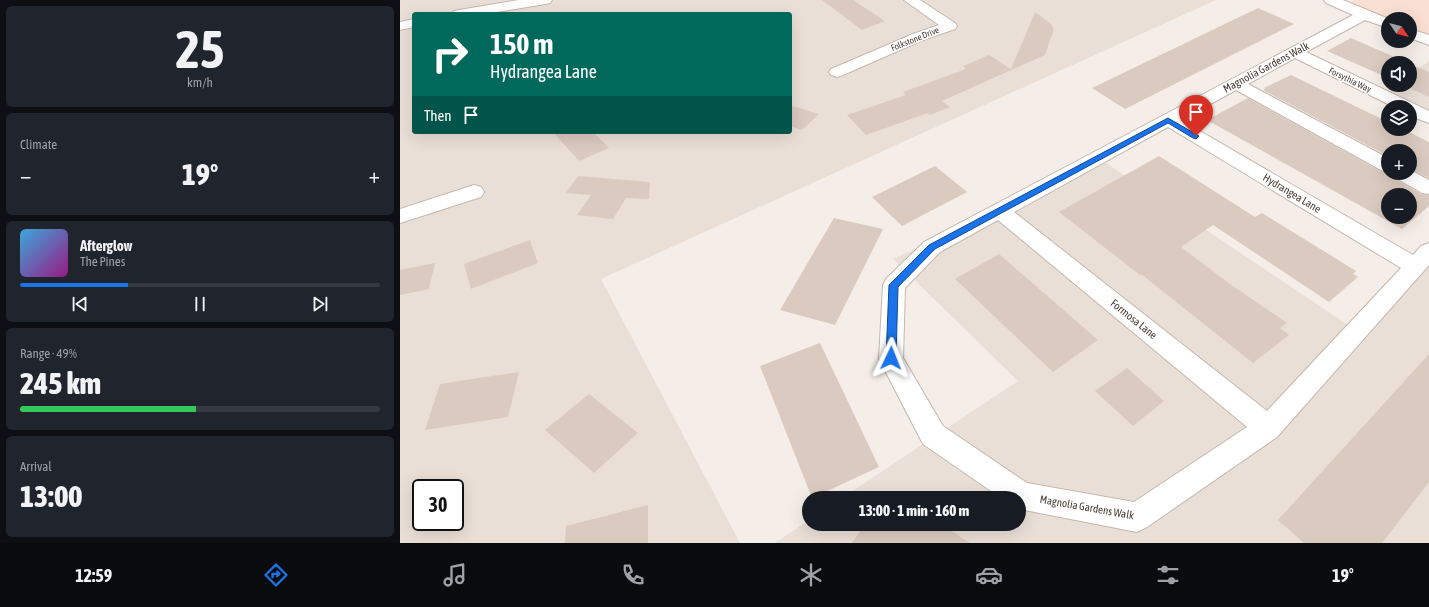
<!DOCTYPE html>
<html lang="en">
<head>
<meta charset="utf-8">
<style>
	:root { --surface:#171b24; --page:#20242c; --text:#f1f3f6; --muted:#9ea1a6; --line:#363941; --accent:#1a73e8 }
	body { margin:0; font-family:"Asap Condensed",sans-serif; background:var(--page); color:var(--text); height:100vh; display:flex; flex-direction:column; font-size:15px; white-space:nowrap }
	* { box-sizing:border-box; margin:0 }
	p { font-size:13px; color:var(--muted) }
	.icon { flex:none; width:22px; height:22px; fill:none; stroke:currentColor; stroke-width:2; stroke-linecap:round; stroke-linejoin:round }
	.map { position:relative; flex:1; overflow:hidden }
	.details { display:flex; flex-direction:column; gap:6px; padding:6px; background:#0d0f14; width:400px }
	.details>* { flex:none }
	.hud { position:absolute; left:12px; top:12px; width:380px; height:122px; border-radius:4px; box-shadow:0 4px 16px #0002; background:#00695c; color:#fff; overflow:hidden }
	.needle { width:26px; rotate:125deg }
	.tools { position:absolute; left:981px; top:12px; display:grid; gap:8px }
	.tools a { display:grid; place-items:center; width:36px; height:36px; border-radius:50%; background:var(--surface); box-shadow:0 4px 16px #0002; font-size:20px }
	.speed { position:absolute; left:12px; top:479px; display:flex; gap:8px; font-size:20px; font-weight:700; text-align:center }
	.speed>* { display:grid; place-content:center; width:52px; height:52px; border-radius:50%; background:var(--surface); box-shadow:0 4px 16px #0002; line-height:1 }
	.speed .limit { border:2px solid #111; border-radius:6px; background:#fff; color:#111 }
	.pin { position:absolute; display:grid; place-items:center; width:34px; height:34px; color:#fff; margin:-41px -17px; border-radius:50% 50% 50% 0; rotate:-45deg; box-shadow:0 0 4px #0007 }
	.pin .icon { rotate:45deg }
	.me { position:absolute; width:44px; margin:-22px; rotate:2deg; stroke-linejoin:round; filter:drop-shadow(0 0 3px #0008) }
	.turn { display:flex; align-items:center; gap:14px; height:84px; padding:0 12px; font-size:18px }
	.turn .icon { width:52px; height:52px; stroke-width:2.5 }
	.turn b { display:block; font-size:28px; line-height:34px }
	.then { display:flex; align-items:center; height:38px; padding:0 12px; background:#0003; gap:8px; font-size:15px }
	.big { font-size:30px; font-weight:800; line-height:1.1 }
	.details .card { flex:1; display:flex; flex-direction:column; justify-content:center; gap:6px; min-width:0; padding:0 14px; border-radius:6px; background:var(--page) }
	.details .dial { align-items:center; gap:0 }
	.dial b { font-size:52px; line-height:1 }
	.song { display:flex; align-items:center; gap:12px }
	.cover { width:48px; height:48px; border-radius:6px; background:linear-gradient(135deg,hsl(200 70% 55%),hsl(310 70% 35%)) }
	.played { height:4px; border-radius:2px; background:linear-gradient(90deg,var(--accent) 30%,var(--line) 30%) }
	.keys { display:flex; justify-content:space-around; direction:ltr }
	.heat { display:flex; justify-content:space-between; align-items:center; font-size:22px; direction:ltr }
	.charge { height:6px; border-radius:3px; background:linear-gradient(90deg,#34c759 49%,var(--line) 0) }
	.trip { position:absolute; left:402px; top:491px; width:224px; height:40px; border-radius:20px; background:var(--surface); box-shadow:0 4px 16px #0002; font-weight:800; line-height:40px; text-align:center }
	.dock { display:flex; height:64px; justify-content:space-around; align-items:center; background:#090b0e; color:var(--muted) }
	.dock .icon { width:28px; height:28px }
	.dock .on { color:var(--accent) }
	.dock b { font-size:18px; color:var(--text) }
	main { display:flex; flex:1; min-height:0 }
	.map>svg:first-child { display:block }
	.residential { fill:#eadfd6; fill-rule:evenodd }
	.commercial { fill:#f9e0d2 }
	.building { fill:#dbcabf; fill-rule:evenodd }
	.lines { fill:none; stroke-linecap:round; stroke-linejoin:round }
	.minor-casing { stroke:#c5b7ad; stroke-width:2 }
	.minor { fill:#fff; fill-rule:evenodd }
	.route { fill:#1a73e8; stroke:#114b97 }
	.labels { text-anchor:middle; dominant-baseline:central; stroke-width:3; stroke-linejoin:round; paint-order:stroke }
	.far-street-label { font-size:9px; fill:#4a3d36; stroke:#fff }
	.street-label { font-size:11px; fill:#4a3d36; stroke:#fff }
</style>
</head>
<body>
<main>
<section class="details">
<div class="card dial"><b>25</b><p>km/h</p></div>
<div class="card"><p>Climate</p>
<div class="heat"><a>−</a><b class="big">19°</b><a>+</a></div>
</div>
<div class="card">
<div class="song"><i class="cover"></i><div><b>Afterglow</b><p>The Pines</p></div></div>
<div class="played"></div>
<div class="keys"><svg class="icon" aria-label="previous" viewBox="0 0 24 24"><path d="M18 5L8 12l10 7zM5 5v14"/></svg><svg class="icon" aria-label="pause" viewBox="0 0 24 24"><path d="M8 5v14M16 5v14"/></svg><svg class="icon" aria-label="next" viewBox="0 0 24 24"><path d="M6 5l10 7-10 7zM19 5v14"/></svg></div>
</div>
<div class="card"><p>Range · 49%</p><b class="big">245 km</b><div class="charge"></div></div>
<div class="card"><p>Arrival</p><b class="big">13:00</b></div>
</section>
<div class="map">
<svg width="1029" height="543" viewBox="0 0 1029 543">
	<rect width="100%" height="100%" fill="#f5eee8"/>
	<g class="residential">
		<path d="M0,0H816L201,279L340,543H0ZM14,14H390V132H14ZM21,488H55V522H21Z"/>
		<path d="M1029,61V124L1010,116V107H991L973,98L993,85H1010V74Z"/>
		<path d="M706,163L954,329L1029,252V543H375L409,520V524H619V498H442L618,381L493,259Z"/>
	</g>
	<path class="commercial" d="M954,0H1029V43L1010,35V19H988L942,7Z"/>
	<g class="building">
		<path d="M422,0H453L485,21L462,30Z"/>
		<path d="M858,8L894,24L725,109L692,88Z"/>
		<path d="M635,12L651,24L654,29L645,55L542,101L550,107L530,115L528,113L466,135L447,115L506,95L503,92L566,69L563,66L589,55L611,69Z"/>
		<path d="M951,38L1008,63H988V78L927,51Z"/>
		<path d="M1010,64L1029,72V97L1003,85H1010Z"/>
		<path d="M891,75L988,122V129H1003L1029,142V178L1010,169V151H988V156L863,90L865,89L864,88Z"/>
		<path d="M848,98L980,171L990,173L993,178L1021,194L1029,195V206L1002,229L807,120ZM988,195H1010V217H988Z"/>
		<path d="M390,105L419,114L402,130L390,126Z"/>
		<path d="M153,132H193L209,148L179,161Z"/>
		<path d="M759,156L855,217L862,213L956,271L953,274L958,277L929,302L813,225L781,247L838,290H839L887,323L880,328L889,335L853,363L741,274L740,275L659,212Z"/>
		<path d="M535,166L567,192L502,226L472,197Z"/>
		<path d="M178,176L250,182L249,199L226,198L213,219L177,215L191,195L166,193Z"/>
		<path d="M434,218L483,229L435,325L380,310Z"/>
		<path d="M130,240L138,263L71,289L64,264Z"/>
		<path d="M599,254L698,340L653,372L555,279Z"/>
		<path d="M35,263L29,289L0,295V270Z"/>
		<path d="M420,343L479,467L412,498L360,366Z"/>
		<path d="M1029,354V482L982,543H904L878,520Z"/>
		<path d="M727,368L764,401L733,426L695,391Z"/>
		<path d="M119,372L108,417L25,430L40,384Z"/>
		<path d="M189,394L238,433L194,473L145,430Z"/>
		<path d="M248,505V543H165L166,526Z"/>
		<path d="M465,524H541L570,543H452Z"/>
	</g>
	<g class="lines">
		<g class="minor-casing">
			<g id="minor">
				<path d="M119,0H152L150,3L145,4L85,14H52L54,11L59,10Z"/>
				<path d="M504,0H520L555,23L557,26L555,29L523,40L443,75L437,77L431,75L429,72L431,69L513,34L539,25Z"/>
				<path d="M924,0H943L989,19L988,28L965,20L906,52L1029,111V123L1010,116V107H994L895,58L848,84L988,158V172L981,170L836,90L781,120L1013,255L1021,246L1029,243V265L877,437L747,527L737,532L619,509V498H601L523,444L479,359L483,285L486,279L524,242L953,15L926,3ZM768,127L1001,268L867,411L614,212ZM598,220L847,427L734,502L627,483L543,426L503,358L505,288L540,252Z"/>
				<path d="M14,19V27L0,30V22Z"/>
				<path d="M1010,29L1029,35V45L1010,38Z"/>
				<path d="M1010,170L1029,180V194L1022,193L994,177L991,173H1010Z"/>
				<path d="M74,185L81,187L84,192L81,197L0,223V209Z"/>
			</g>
		</g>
		<use href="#minor" class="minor"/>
	</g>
	<path class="route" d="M768,118L799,136L796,139L793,138L768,123L535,249L498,287L496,358L495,361L491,363L488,361L486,358L489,285L529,245Z"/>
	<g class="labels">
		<g class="far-street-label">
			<text transform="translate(515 39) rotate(-22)">Folkstone Drive</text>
			<text transform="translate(950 80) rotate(26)">Forsythia Way</text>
		</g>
		<g class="street-label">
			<text transform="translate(866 67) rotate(-28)">Magnolia Gardens Walk</text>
			<text transform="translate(892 193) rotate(31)">Hydrangea Lane</text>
			<text transform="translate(734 319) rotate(39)">Formosa Lane</text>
			<text transform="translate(687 507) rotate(10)">Magnolia Gardens Walk</text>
		</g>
	</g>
</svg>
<div class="tools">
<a><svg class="needle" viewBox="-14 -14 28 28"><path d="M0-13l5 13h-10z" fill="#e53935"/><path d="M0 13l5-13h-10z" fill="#9ea1a6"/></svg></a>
<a><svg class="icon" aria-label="sound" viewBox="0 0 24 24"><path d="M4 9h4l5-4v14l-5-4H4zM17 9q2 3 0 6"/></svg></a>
<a><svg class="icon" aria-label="layers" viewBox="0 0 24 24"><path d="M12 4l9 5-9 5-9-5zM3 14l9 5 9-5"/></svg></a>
<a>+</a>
<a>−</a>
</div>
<div class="speed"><div class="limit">30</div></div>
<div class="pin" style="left:796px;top:136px;background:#d93025"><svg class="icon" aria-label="arrive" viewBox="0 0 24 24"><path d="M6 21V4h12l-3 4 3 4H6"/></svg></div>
<svg class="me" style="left:491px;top:358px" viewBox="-20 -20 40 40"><path d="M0-17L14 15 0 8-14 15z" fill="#1a73e8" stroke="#fff" stroke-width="4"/></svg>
<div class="trip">13:00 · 1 min · 160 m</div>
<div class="hud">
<div class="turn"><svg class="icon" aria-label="right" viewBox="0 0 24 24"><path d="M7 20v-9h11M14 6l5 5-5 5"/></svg><div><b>150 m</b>Hydrangea Lane</div></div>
<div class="then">Then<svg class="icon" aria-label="arrive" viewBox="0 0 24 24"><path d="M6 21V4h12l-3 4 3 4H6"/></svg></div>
</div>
</div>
</main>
<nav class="dock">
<b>12:59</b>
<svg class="icon on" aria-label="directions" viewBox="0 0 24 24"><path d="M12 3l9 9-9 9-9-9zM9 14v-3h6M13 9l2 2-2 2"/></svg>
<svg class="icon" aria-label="music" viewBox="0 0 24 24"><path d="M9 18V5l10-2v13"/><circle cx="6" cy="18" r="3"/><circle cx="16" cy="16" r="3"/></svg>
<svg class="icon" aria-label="phone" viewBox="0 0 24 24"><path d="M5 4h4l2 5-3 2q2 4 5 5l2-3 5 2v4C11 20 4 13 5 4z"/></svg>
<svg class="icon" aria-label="climate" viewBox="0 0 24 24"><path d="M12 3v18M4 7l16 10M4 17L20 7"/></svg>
<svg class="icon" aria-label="car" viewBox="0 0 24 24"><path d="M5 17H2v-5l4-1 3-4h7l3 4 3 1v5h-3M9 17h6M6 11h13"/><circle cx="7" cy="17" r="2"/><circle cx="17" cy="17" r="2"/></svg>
<svg class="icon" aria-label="filters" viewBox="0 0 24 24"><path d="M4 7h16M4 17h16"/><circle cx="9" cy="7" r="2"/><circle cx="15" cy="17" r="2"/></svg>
<b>19°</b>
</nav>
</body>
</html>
